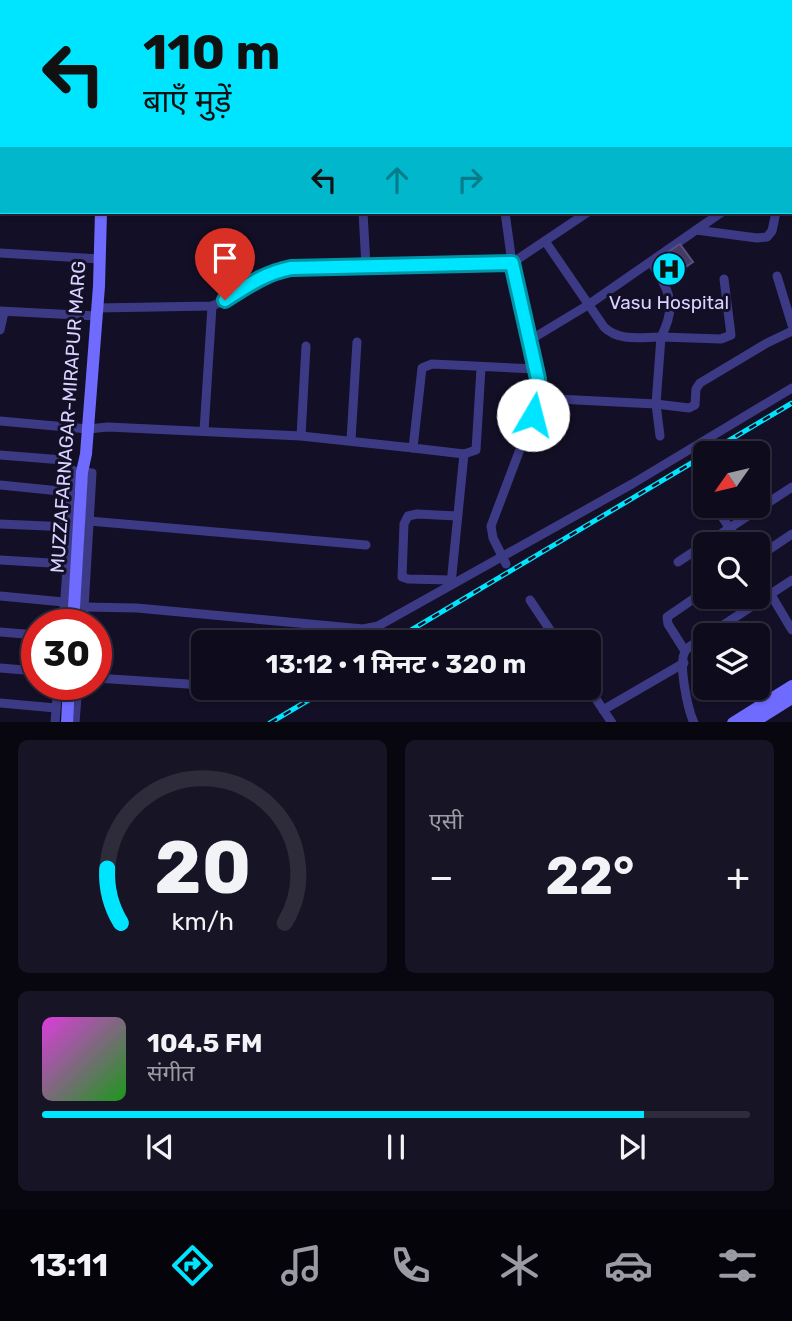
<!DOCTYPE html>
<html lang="hi">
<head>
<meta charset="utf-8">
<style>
	:root { --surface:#0e0b1c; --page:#171425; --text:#f1f3f6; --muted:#9b9ba3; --line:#2e2b3b; --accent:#00e5ff }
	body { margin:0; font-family:Rubik,"Noto Sans Devanagari",sans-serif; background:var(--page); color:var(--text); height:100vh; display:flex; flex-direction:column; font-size:26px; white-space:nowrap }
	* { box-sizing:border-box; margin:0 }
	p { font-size:23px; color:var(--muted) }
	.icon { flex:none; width:38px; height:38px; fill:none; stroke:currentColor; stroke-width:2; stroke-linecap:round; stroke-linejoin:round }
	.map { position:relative; height:722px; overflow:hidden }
	.sheet { display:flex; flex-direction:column; gap:18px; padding:18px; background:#08060f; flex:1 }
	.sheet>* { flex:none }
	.top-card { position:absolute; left:0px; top:0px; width:793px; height:214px; box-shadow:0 2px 5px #0004,0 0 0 2px var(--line); background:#00e5ff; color:#111; overflow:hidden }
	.needle { width:46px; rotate:236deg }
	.tools { position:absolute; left:693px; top:441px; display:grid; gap:14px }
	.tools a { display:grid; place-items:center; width:77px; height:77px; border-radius:10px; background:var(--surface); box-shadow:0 2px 5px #0004,0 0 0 2px var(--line); font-size:35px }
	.speed { position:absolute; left:21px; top:609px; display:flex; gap:14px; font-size:35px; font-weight:700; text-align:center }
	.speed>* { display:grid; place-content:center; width:91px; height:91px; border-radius:50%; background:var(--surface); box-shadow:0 2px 5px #0004,0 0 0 2px var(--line); line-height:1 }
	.speed .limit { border:10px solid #d22; background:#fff; color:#111 }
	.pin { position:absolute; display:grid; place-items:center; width:60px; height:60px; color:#fff; margin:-72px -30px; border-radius:50% 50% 50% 0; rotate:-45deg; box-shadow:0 0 7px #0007 }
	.pin .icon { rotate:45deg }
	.me { position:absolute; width:77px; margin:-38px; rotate:8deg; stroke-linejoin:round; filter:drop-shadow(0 0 5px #0008) }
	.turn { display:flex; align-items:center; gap:24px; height:147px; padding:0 28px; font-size:32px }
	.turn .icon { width:91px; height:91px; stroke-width:2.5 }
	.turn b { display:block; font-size:49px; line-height:60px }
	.lanes { display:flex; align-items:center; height:66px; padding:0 28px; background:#0003; justify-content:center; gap:35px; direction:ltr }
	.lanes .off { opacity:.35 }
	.big { font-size:52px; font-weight:700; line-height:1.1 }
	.sheet .card { flex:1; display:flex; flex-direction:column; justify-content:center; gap:10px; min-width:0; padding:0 24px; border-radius:10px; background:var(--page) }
	.sheet .dial { align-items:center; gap:0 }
	.dial svg { height:182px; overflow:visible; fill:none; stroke:var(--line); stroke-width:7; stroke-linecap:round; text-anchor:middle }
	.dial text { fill:var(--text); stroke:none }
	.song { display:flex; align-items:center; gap:21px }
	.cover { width:84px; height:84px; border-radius:10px; background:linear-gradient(135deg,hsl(300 70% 55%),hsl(120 70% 35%)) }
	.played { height:7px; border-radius:4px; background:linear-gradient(90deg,var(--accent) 85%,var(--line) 85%) }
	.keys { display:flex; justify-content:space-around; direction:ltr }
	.heat { display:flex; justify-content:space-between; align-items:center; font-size:38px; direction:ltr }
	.sheet .tiles { flex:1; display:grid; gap:18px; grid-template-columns:1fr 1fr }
	.card:last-child { grid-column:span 2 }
	.trip { position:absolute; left:191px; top:630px; width:410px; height:70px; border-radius:10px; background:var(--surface); box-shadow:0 2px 5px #0004,0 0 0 2px var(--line); font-weight:700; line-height:70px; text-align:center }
	.dock { display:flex; height:112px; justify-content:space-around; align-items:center; background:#06040b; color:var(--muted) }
	.dock .icon { width:49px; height:49px }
	.dock .current { color:var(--accent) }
	.dock b { font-size:32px; color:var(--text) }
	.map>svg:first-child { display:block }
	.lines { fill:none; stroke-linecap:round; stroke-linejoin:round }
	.minor { stroke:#3d3a85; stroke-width:9 }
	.secondary { stroke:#6f6bff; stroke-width:12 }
	.rail-casing { stroke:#00e5ff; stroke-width:5 }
	.rail { stroke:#130f26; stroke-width:2.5; stroke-dasharray:8; stroke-linecap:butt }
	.wall { fill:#312854 }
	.shaded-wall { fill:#1d163a }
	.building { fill:#433a66; stroke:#5a527e; stroke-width:2 }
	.route-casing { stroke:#0095a6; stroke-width:18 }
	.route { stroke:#00e5ff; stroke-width:12 }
	.labels { text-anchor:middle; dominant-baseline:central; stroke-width:6; stroke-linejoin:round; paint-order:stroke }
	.poi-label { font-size:19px; fill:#d9d4ff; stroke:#130f26 }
	.street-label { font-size:19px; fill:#d9d4ff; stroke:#130f26 }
</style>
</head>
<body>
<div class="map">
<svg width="792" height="723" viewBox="0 0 792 723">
	<rect width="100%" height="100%" fill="#130f26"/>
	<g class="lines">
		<g class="minor">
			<path d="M401,0L402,2"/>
			<path d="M490,0V2"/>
			<path d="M546,0L547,2"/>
			<path d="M729,0V2"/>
			<path d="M524,2V0"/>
			<path d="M619,2L621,0"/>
			<path d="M791,10H792"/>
			<path d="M0,46H2"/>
			<path d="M791,75L792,74"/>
			<path d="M0,130H2"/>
			<path d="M791,165L792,164"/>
			<path d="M363,212L366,266"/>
			<path d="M505,212L512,263L538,379L533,415L491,526L493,538L506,564"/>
			<path d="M696,230L757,238L767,237L772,231L776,212"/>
			<path d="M545,241L604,327C619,342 642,337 661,337C678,304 669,291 651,262"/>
			<path d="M0,253L100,259"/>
			<path d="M777,276L792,325"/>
			<path d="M97,308L212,306C243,294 256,274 291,268L512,263L588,212"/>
			<path d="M0,311L97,316"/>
			<path d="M0,330L4,312"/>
			<path d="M530,340L588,305L722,212"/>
			<path d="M481,368L476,450L464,454L413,448L422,368L432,364L536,369"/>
			<path d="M537,398L656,404L689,408L695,405L696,389L700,383L767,343L792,331"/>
			<path d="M0,421L88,429L108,427L301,436L413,448"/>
			<path d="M204,431L212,306"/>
			<path d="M301,436L306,346"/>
			<path d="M660,436L656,404L661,337L721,339L731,335L724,279"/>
			<path d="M351,440L357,342"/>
			<path d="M0,455L63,460L73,471"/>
			<path d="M0,485L70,492"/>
			<path d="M715,506L740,544"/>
			<path d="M89,521L366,545"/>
			<path d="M0,524L70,527"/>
			<path d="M758,557L792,534"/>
			<path d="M0,560L67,564"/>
			<path d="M678,562L792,487"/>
			<path d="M758,573L792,630"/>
			<path d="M451,580L408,579L402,577L404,524L408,516L417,514L457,516"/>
			<path d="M451,584L464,454"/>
			<path d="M0,596L64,602"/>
			<path d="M530,600L558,642"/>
			<path d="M84,607L137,608L363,629L378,626L632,484L792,388"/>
			<path d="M63,625L70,527V492L73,471L92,473L83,625"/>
			<path d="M0,632L37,635"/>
			<path d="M708,635L792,580"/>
			<path d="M685,651L668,624L667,617L705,591"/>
			<path d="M0,668L37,671"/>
			<path d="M96,678L203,685"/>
			<path d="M588,687L612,723"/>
			<path d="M242,688L281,690"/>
			<path d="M0,703L56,708"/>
			<path d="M603,710L684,663"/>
			<path d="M55,723L58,684"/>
			<path d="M75,723L78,684"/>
			<path d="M694,723C688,710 677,661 686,650C690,645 700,641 705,637"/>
		</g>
		<g class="secondary">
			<path d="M114,2V0"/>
			<path d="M391,2L392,0"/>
			<path d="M0,192H2"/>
			<path d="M73,625L82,472L86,454L99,286L101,212"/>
			<path d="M67,723L69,684"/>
			<path d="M733,723L792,686"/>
			<path d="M752,723L792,698"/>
		</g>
		<g class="rail-casing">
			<g id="rail">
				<path d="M708,453L792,403"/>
				<path d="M391,642L705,455"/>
				<path d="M270,723L329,688"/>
			</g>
		</g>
		<use href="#rail" class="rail"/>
	</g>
	<path class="wall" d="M668,252L684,274L673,282L660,263Z"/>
	<path class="shaded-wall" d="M693,262L684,274L673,282L681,270Z"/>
	<path class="building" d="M680,244L693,262L681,270L668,252Z"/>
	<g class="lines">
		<g class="route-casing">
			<path id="route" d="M225,300C247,286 265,273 291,268L512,263L538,379L533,415"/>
		</g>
		<use href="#route" class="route"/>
	</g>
	<defs>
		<g id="hospital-disc" transform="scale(1.75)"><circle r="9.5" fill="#00e5ff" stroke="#130f26"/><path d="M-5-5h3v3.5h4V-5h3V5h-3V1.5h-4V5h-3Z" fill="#111"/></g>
	</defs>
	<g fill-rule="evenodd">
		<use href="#hospital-disc" x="669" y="269"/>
	</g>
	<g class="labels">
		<g class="poi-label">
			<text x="669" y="302">Vasu Hospital</text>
		</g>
		<g class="street-label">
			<text transform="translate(68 417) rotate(-86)">MUZZAFARNAGAR-MIRAPUR MARG</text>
		</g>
	</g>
</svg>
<div class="tools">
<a><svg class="needle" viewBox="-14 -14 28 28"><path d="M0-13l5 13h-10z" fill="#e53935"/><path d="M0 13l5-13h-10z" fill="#9b9ba3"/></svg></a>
<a><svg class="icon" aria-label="search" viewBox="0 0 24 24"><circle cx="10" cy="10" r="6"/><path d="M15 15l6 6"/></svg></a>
<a><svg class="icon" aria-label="layers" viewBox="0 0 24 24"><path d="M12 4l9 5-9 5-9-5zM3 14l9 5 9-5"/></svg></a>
</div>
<div class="speed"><div class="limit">30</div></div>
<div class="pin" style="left:225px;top:300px;background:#d93025"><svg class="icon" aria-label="arrive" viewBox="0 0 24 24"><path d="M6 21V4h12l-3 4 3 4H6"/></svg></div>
<svg class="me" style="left:533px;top:415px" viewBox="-20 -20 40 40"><circle r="19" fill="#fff"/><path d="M0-13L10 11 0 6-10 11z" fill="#00e5ff"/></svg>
<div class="trip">13:12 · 1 मिनट · 320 m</div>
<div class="top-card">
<div class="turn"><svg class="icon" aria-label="left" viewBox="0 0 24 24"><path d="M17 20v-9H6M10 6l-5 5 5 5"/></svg><div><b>110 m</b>बाएँ मुड़ें</div></div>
<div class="lanes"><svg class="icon" aria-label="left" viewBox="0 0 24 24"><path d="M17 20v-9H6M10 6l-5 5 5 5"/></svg><svg class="icon off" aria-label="ahead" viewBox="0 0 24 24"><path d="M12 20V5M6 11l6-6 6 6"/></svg><svg class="icon off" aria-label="right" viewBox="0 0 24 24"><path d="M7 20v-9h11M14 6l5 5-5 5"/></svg></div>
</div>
</div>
<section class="sheet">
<div class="tiles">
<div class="card dial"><svg viewBox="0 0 100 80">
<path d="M14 69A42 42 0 1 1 86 69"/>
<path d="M14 69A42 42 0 0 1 8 45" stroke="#00e5ff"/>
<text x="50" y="56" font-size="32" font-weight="700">20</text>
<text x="50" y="72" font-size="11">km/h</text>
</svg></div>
<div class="card"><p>एसी</p>
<div class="heat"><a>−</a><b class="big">22°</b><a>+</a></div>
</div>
<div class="card">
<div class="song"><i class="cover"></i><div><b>104.5 FM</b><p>संगीत</p></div></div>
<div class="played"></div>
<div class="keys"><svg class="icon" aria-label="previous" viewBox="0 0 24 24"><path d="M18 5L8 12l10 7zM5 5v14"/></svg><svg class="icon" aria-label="pause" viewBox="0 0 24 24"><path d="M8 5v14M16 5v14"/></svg><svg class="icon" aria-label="next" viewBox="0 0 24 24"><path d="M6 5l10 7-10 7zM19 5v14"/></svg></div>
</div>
</div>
</section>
<nav class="dock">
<b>13:11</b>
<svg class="icon current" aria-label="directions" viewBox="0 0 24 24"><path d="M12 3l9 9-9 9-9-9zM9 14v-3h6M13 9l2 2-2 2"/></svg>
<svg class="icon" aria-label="music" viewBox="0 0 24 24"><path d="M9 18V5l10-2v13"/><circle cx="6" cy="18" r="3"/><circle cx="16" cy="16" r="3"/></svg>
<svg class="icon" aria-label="phone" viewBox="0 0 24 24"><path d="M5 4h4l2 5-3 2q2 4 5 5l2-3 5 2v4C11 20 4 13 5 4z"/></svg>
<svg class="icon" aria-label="climate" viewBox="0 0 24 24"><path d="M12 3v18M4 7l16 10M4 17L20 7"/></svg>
<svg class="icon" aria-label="car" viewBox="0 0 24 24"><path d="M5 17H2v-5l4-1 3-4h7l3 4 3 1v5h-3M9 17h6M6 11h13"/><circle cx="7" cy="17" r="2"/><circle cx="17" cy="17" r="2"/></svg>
<svg class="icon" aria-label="filters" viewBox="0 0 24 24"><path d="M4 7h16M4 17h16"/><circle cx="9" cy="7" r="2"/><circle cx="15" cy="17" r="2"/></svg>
</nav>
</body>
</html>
